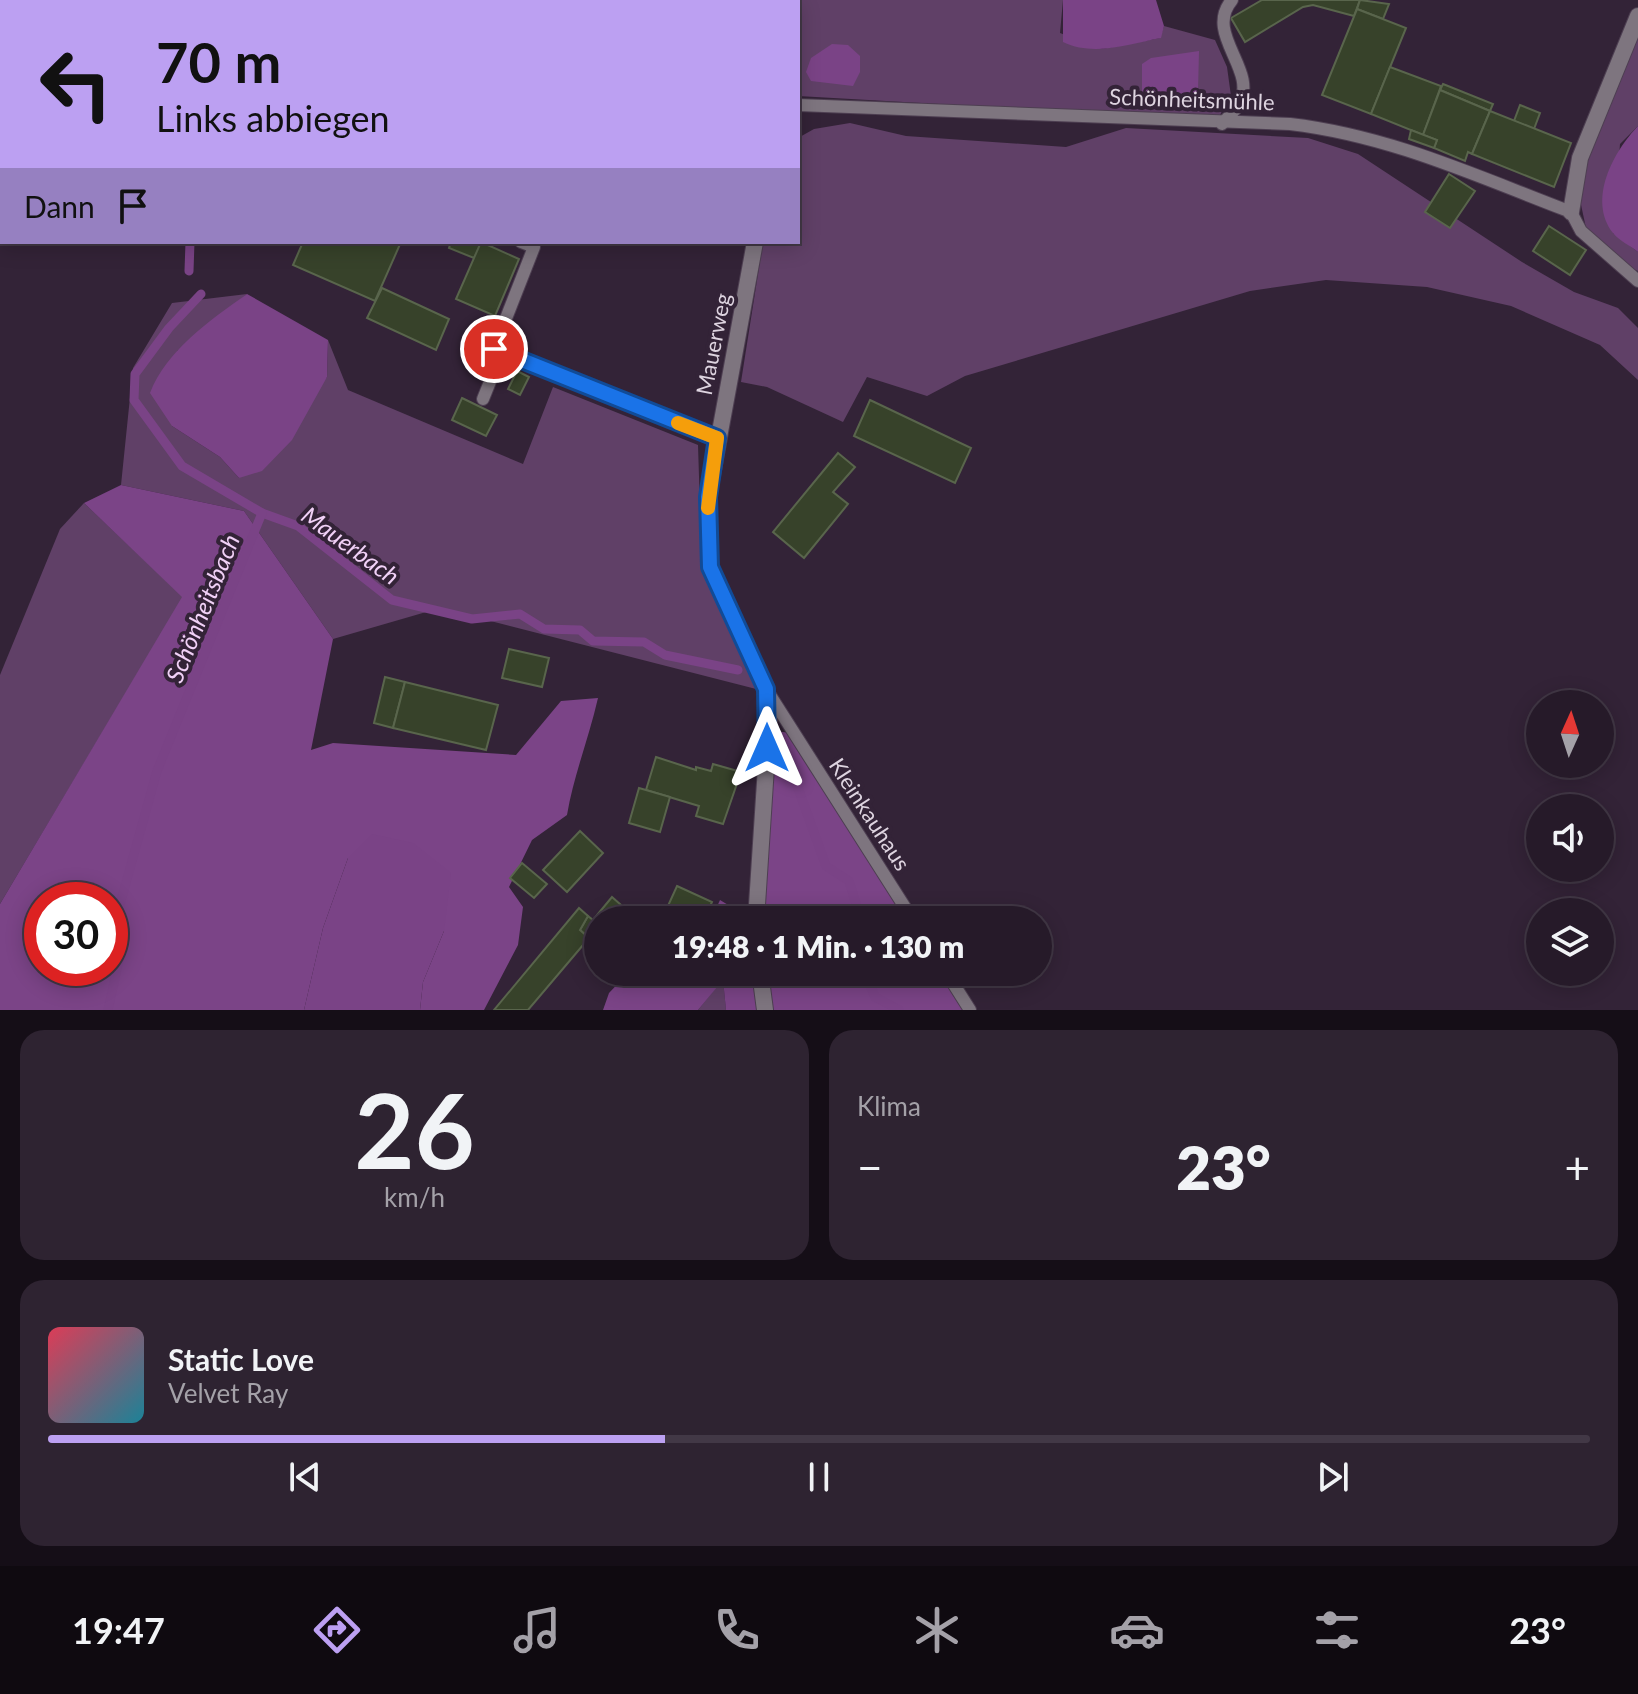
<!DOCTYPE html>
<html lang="de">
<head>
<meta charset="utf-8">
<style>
	:root { --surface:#261a29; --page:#2e2331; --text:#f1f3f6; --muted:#a4a1a8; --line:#423846; --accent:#bca0f2 }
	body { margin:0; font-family:Lato,sans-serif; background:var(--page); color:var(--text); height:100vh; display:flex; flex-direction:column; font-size:30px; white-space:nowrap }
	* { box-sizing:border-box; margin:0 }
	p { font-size:26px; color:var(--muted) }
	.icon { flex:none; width:44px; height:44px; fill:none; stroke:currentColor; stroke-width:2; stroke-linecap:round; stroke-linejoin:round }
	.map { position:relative; height:1010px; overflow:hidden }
	.side { display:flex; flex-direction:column; gap:20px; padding:20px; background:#150e17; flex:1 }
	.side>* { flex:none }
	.banner { position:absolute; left:0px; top:0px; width:800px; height:244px; box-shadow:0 4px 20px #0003,0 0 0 2px var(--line); background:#bca0f2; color:#111; overflow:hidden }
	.needle { width:52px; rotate:3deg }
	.fabs { position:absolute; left:1526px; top:690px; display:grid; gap:16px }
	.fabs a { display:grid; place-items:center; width:88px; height:88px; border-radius:50%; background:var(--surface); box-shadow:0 4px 20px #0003,0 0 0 2px var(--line); font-size:40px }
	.speed { position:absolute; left:24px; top:882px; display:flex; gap:16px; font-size:40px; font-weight:700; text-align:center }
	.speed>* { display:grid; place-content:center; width:104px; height:104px; border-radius:50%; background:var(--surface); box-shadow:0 4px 20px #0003,0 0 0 2px var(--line); line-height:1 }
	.speed .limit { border:12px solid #d22; background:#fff; color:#111 }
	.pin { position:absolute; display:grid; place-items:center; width:68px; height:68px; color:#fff; margin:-34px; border:4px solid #fff; border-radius:50%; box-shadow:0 2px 8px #0007 }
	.me { position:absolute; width:88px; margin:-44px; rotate:0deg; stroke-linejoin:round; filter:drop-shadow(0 0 6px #0008) }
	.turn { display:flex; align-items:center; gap:28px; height:168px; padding:0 24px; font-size:36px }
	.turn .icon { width:104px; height:104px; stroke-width:2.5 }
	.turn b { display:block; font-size:56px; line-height:68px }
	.then { display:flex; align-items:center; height:76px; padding:0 24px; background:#0003; gap:16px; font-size:30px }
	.big { font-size:60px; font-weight:800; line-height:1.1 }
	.side .tile { flex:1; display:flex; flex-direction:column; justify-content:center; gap:12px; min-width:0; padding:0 28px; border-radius:24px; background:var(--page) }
	.side .dial { align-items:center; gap:0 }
	.dial b { font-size:104px; line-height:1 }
	.song { display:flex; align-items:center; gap:24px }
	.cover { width:96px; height:96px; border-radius:12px; background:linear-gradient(135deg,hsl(350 70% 55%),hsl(190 70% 35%)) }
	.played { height:8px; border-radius:4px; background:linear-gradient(90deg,var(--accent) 40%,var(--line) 40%) }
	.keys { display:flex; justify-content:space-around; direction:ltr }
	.heat { display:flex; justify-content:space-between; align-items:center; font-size:44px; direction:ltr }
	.side .tiles { flex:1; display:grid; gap:20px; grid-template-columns:1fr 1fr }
	.tile:last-child { grid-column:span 2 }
	.trip { position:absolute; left:584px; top:906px; width:468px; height:80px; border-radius:40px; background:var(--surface); box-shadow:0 4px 20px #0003,0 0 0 2px var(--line); font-weight:800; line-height:80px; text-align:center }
	.tabs { display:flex; height:128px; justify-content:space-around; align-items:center; background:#0f0a10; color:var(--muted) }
	.tabs .icon { width:56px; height:56px }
	.tabs .selected { color:var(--accent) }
	.tabs b { font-size:36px; color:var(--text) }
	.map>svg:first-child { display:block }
	.green { fill:#604067 }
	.forest { fill:#7b4487; fill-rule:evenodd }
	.water { fill:#7a4386 }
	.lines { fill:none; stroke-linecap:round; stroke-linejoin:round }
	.stream { stroke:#7a4386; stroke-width:9 }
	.building { fill:#37422a; stroke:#59654c; stroke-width:2 }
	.lane-casing { stroke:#4e3f52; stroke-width:14 }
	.street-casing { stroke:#4e3f52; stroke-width:18 }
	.lane { stroke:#7e757f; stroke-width:12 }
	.street { stroke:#7e757f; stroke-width:16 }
	.route-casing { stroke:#114b97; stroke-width:20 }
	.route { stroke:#1a73e8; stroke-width:14 }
	.slow { stroke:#f59e0b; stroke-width:14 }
	.labels { text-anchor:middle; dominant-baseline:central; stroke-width:8; stroke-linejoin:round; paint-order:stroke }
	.street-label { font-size:22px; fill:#ded4e0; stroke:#332337 }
	.water-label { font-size:24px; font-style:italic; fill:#f1d1f7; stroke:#332337 }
</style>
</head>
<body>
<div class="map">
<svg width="1638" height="1010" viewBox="0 0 1638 1010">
	<rect width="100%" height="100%" fill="#332337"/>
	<g class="green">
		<path d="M90,0H719L720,2H91Z"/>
		<path d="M797,0H1063L1060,33L1102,49L1160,38L1164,26L1215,40L1227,67L1231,96L1217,120L798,96Z"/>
		<path d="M1638,29V126L1620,144L1613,233L1638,252V271L1628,267L1586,228L1580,200L1583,159Z"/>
		<path d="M850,123L906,136L1066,147L1126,128L1308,138L1358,154L1522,262L1574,292L1618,308L1638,328V380L1600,345L1511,306L1427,287L1326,280L1250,291L965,376L927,396L867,377L843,422L767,387L741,382L763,242H798V138L814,129Z"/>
		<path d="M247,294L177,351L172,426L220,457L239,478L327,377L328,340L348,390L523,464L553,387L698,445L702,572L760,690L440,608L333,639L244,511L121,485L133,368L172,303Z"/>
		<path d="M84,503L183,597L0,904V675L60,529Z"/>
		<path d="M723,979L726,1010H698Z"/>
	</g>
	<g class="forest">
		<path d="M121,485L244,511L333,639L311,750L333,743L516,755L561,701L598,698C589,738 574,774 567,815L532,840L509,887L523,907L518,945L484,1010H420L423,982L444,931L348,858L323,928L304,1010H0V904L182,597L84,503ZM42,900H110V968H42Z"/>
		<path d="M776,731L790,733L913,920H764Z"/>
		<path d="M720,900L753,920H711Z"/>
		<path d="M629,972H946L970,1010H726L723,980L698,1010H603L609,993Z"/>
	</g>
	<g class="water">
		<path d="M1063,0H1156L1164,26L1161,38C1128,44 1094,57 1063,42Z"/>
		<path d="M832,44L848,45L860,56V72L853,86L811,81L806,72L811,58Z"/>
		<path d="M1199,51L1198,90L1192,96L1151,103L1142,97V64L1151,58Z"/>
		<path d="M1638,126V252C1631,246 1618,240 1613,233C1587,199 1614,151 1638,126Z"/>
		<path d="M247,294L328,340L327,377L292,440L262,471L239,478L220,457L172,426L150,393C166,351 210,320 247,294Z"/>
		<path d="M372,834L413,843L451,873L444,931L423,982L420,1010H304L323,928L348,858Z"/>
	</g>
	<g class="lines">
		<g class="stream">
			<path d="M84,0V2"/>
			<path d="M189,271L190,242"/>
			<path d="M262,513L298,526L392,600L472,619L520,614L544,629L580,630L593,641L644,642L665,655L738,670"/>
			<path d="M789,744L794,777L826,866L849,881L861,920"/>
			<path d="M865,972L875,997L899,1010"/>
			<path d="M108,1010L122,946L119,908L157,771L262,513L182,466L134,400L135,374L169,328L201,294"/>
		</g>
	</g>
	<g class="building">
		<path d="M1262,0H1360L1354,16L1313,5L1303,7L1245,42L1231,18Z"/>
		<path d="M1360,0L1389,4L1383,19L1357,9Z"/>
		<path d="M1357,9L1406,28L1371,114L1322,95Z"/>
		<path d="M1390,67L1441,86L1423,135L1371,114Z"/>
		<path d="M1443,84L1493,104L1490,111L1440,90Z"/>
		<path d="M1440,90L1490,111L1472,154L1468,152L1465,161L1434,148L1437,140L1423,135Z"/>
		<path d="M1520,105L1540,113L1534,129L1514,121Z"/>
		<path d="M1490,111L1571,143L1554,187L1472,154Z"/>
		<path d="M1411,130L1437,140L1434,148L1409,139Z"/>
		<path d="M1449,174L1475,191L1450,228L1425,212Z"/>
		<path d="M1549,226L1586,250L1570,275L1533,251Z"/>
		<path d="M303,242H401L375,301L293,265Z"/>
		<path d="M451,242H483L474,258L449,248Z"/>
		<path d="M481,242L519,259L495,316L456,299Z"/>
		<path d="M382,288L449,319L436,350L367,318Z"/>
		<path d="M517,371L529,377L520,395L508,389Z"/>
		<path d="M462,398L497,415L486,436L452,420Z"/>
		<path d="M870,400L971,448L955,483L854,436Z"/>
		<path d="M838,453L855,467L833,492L848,504L804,558L773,532Z"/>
		<path d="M509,649L549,658L542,687L502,678Z"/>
		<path d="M385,677L405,682L393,728L374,723Z"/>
		<path d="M405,682L498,705L486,750L393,728Z"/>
		<path d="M656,757L696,770V767L711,771L713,764L741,772L723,824L696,816L699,806L646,790Z"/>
		<path d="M639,788L670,797L660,832L629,823Z"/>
		<path d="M580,831L603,853L567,892L543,870Z"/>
		<path d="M522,863L547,884L534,898L510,878Z"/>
		<path d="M677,886L712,902L704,920H694L667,908Z"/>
		<path d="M612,897L638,920H598V945L580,930L588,916L593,920Z"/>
		<path d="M579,908L588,916L580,930L589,938L528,1010H494Z"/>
	</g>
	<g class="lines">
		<g class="lane-casing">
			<g id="lane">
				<path d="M798,105L1290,124C1391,136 1476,176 1571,212L1581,231L1638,281"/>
				<path d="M1222,124C1227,118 1235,111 1239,104C1259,70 1203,34 1232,0"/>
				<path d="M521,242L534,247L494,349L717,438"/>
				<path d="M483,399L502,352"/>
				<path d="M768,692L913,920"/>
				<path d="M946,972L970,1010"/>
			</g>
		</g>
		<g class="street-casing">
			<g id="street">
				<path d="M726,0L727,2"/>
				<path d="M1571,212L1580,158L1638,16"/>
				<path d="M755,242L708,497L710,567L766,689L769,721L756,920"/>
				<path d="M760,972L765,1010"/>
			</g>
		</g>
		<use href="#lane" class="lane"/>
		<use href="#street" class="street"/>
	</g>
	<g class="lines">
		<g class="route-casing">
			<path id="route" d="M494,349L717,438L708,497L710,567L766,689L767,748"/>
		</g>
		<use href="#route" class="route"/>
		<path class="slow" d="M678,423L717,438L708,508"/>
	</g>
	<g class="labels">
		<g class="street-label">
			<text transform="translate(1192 99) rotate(2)">Schönheitsmühle</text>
			<text transform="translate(713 344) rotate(-79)">Mauerweg</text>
			<text transform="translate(870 814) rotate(57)">Kleinkauhaus</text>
		</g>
		<g class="water-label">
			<text transform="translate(351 545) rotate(36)">Mauerbach</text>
			<text transform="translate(202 608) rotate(-68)">Schönheitsbach</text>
		</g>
	</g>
</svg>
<div class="fabs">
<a><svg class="needle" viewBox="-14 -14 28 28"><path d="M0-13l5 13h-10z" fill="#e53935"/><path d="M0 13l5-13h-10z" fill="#a4a1a8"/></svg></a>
<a><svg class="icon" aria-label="sound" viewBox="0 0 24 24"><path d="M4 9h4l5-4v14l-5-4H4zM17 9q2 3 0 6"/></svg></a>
<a><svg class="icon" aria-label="layers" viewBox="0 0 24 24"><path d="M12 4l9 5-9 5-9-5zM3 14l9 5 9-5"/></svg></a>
</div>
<div class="speed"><div class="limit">30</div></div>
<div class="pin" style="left:494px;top:349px;background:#d93025"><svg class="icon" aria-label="arrive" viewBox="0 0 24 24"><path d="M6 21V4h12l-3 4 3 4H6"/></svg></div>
<svg class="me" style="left:767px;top:748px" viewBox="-20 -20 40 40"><path d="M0-17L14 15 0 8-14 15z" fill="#1a73e8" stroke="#fff" stroke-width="4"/></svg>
<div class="trip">19:48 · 1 Min. · 130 m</div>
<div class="banner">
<div class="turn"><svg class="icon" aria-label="left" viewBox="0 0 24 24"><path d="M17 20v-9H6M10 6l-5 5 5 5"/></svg><div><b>70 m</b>Links abbiegen</div></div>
<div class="then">Dann<svg class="icon" aria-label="arrive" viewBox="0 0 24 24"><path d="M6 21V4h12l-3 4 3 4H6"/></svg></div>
</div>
</div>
<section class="side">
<div class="tiles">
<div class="tile dial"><b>26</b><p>km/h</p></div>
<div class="tile"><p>Klima</p>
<div class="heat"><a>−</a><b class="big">23°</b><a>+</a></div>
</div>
<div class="tile">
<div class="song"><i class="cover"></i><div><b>Static Love</b><p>Velvet Ray</p></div></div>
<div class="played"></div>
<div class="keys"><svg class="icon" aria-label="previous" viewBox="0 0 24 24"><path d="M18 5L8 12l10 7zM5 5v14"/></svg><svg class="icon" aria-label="pause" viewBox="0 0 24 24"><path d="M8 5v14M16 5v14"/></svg><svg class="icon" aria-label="next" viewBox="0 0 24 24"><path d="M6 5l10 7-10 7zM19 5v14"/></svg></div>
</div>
</div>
</section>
<nav class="tabs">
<b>19:47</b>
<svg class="icon selected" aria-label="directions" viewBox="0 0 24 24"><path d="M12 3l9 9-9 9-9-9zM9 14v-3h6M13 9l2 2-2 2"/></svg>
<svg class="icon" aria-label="music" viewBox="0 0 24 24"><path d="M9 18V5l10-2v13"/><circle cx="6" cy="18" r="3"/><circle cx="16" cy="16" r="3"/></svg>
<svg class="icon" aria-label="phone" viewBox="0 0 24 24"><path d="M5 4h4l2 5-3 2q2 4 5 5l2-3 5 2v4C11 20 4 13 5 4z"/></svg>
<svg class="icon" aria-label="climate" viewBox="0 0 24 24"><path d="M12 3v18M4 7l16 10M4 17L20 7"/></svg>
<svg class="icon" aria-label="car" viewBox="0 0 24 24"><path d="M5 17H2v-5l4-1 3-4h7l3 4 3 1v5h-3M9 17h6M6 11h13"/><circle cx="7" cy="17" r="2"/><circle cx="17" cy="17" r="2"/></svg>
<svg class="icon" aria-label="filters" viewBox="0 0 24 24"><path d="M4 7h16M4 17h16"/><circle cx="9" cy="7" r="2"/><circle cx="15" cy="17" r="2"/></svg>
<b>23°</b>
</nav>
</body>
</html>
